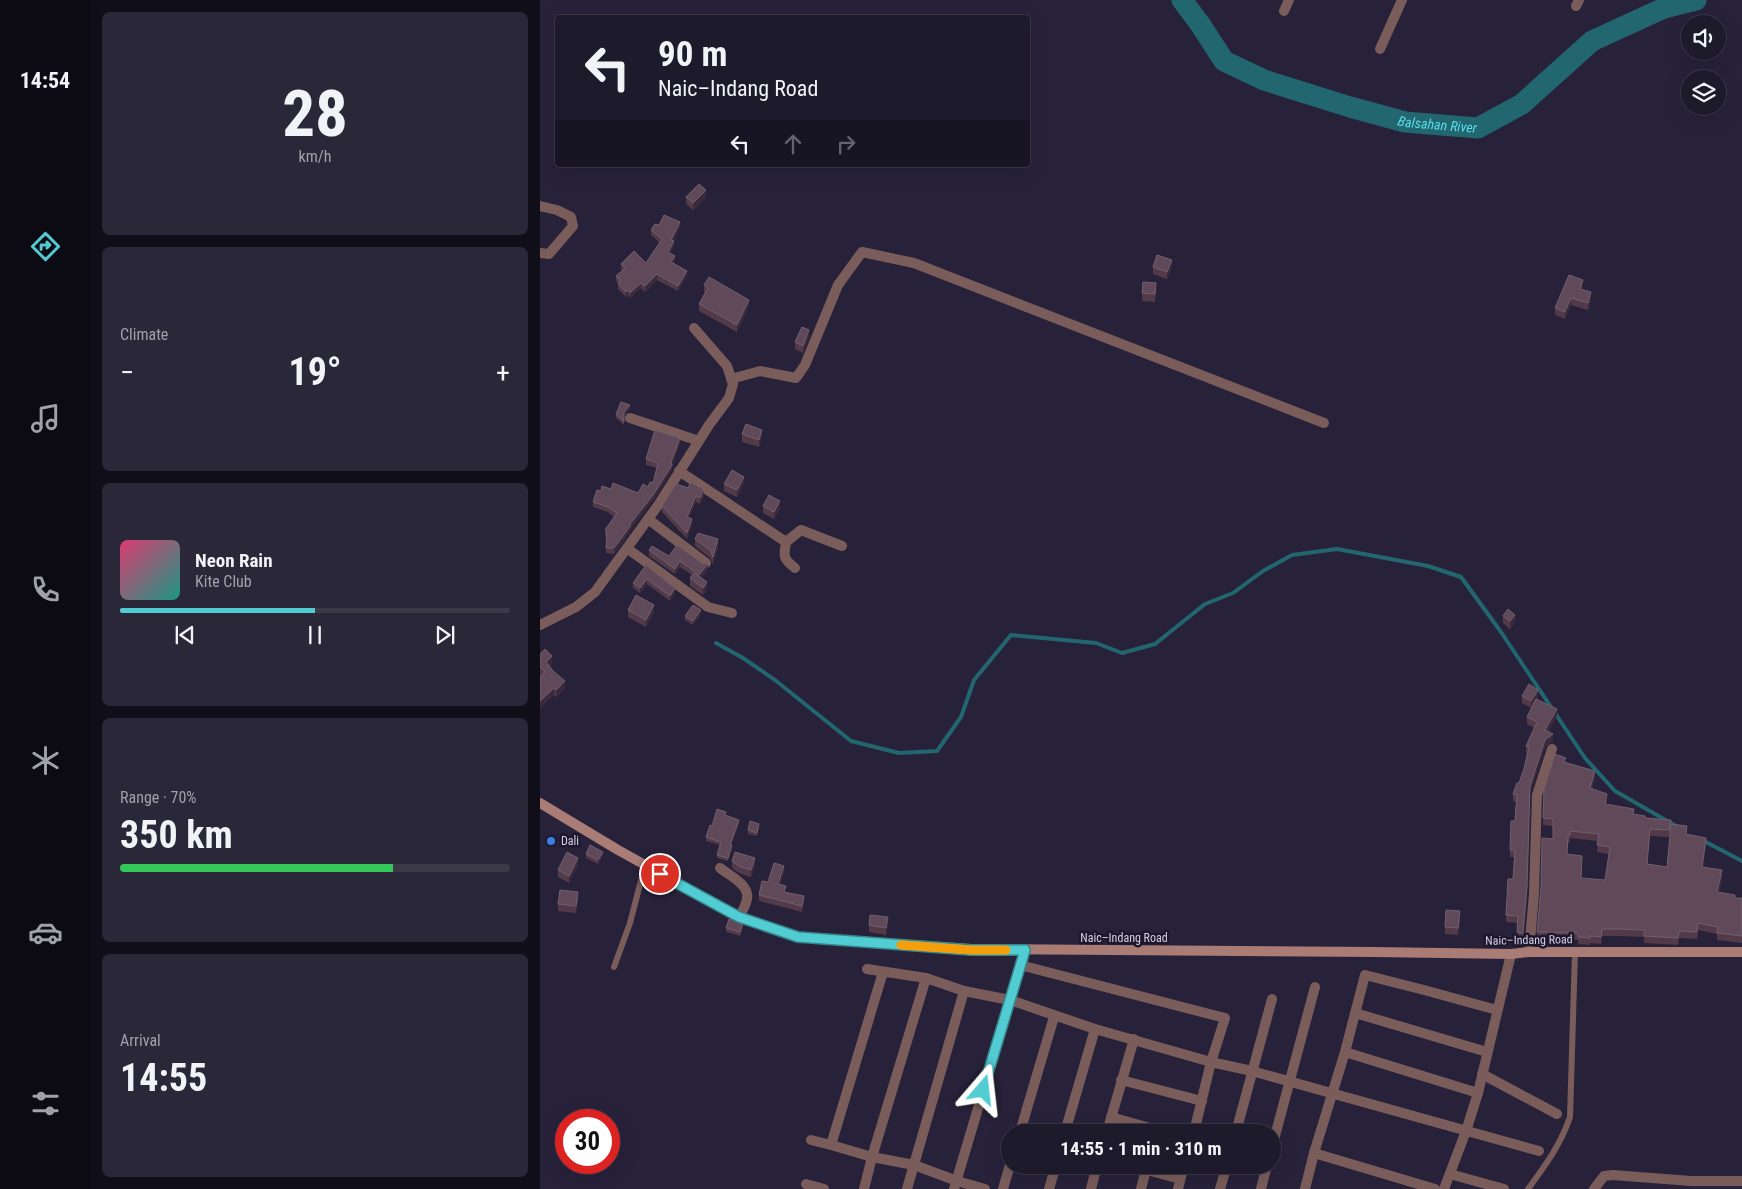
<!DOCTYPE html>
<html lang="en">
<head>
<meta charset="utf-8">
<style>
	:root { --surface:#1d1a2c; --page:#2a2738; --text:#f1f3f6; --muted:#a0a1a9; --line:#3b3848; --accent:#51ccd3 }
	body { margin:0; font-family:"Roboto Condensed",sans-serif; background:var(--page); color:var(--text); height:100vh; display:flex; flex-direction:column; font-size:19px; white-space:nowrap }
	* { box-sizing:border-box; margin:0 }
	p { font-size:16px; color:var(--muted) }
	.icon { flex:none; width:28px; height:28px; fill:none; stroke:currentColor; stroke-width:2; stroke-linecap:round; stroke-linejoin:round }
	.map { position:relative; flex:1; overflow:hidden }
	.side { display:flex; flex-direction:column; gap:12px; padding:12px; background:#100e18; width:450px }
	.side>* { flex:none }
	.banner { position:absolute; left:15px; top:15px; width:475px; height:152px; border-radius:5px; box-shadow:0 5px 20px #0002,0 0 0 1px var(--line); background:#1d1a2c; color:var(--text); overflow:hidden }
	.fabs { position:absolute; left:1141px; top:15px; display:grid; gap:10px }
	.fabs a { display:grid; place-items:center; width:45px; height:45px; border-radius:50%; background:var(--surface); box-shadow:0 5px 20px #0002,0 0 0 1px var(--line); font-size:25px }
	.speed { position:absolute; left:15px; top:1109px; display:flex; gap:10px; font-size:25px; font-weight:700; text-align:center }
	.speed>* { display:grid; place-content:center; width:65px; height:65px; border-radius:50%; background:var(--surface); box-shadow:0 5px 20px #0002,0 0 0 1px var(--line); line-height:1 }
	.speed .limit { border:8px solid #d22; background:#fff; color:#111 }
	.pin { position:absolute; display:grid; place-items:center; width:42px; height:42px; color:#fff; margin:-21px; border:2px solid #fff; border-radius:50%; box-shadow:0 1px 5px #0007 }
	.me { position:absolute; width:55px; margin:-28px; rotate:17deg; stroke-linejoin:round; filter:drop-shadow(0 0 4px #0008) }
	.turn { display:flex; align-items:center; gap:18px; height:105px; padding:0 20px; font-size:22px }
	.turn .icon { width:65px; height:65px; stroke-width:2.5 }
	.turn b { display:block; font-size:35px; line-height:42px }
	.lanes { display:flex; align-items:center; height:48px; padding:0 20px; background:#0003; justify-content:center; gap:25px; direction:ltr }
	.lanes .off { opacity:.35 }
	.big { font-size:38px; font-weight:700; line-height:1.1 }
	.side .widget { flex:1; display:flex; flex-direction:column; justify-content:center; gap:8px; min-width:0; padding:0 18px; border-radius:8px; background:var(--page) }
	.side .dial { align-items:center; gap:0 }
	.dial b { font-size:65px; line-height:1 }
	.song { display:flex; align-items:center; gap:15px }
	.cover { width:60px; height:60px; border-radius:8px; background:linear-gradient(135deg,hsl(340 70% 55%),hsl(170 70% 35%)) }
	.played { height:5px; border-radius:2px; background:linear-gradient(90deg,var(--accent) 50%,var(--line) 50%) }
	.keys { display:flex; justify-content:space-around; direction:ltr }
	.heat { display:flex; justify-content:space-between; align-items:center; font-size:28px; direction:ltr }
	.charge { height:8px; border-radius:4px; background:linear-gradient(90deg,#34c759 70%,var(--line) 0) }
	.trip { position:absolute; left:461px; top:1124px; width:280px; height:50px; border-radius:25px; background:var(--surface); box-shadow:0 5px 20px #0002,0 0 0 1px var(--line); font-weight:700; line-height:50px; text-align:center }
	main { display:flex; flex:1; min-height:0 }
	.tabs { display:flex; flex-direction:column; width:90px; justify-content:space-around; align-items:center; background:#0c0a12; color:var(--muted) }
	.tabs .icon { width:35px; height:35px }
	.tabs .current { color:var(--accent) }
	.tabs b { font-size:22px; color:var(--text) }
	.map>svg:first-child { display:block }
	.lines { fill:none; stroke-linecap:round; stroke-linejoin:round }
	.stream { stroke:#22666f; stroke-width:4 }
	.river { stroke:#22666f; stroke-width:21 }
	.lane { stroke:#7a5d5a; stroke-width:6 }
	.street { stroke:#7a5d5a; stroke-width:10 }
	.secondary { stroke:#a97c76; stroke-width:10 }
	.wall { fill:#533a48; fill-rule:evenodd }
	.shaded-wall { fill:#3b2a3c }
	.building { fill:#604a59; stroke:#725f6e; fill-rule:evenodd }
	.route-casing { stroke:#358589; stroke-width:12 }
	.route { stroke:#51ccd3; stroke-width:9 }
	.slow { stroke:#f59e0b; stroke-width:9 }
	.shop-dot { fill:#3f7fe0; stroke:#1e182f; stroke-width:2 }
	.labels { text-anchor:middle; dominant-baseline:central; stroke-width:5; stroke-linejoin:round; paint-order:stroke }
	.poi-label { font-size:12px; fill:#d2d0e0; stroke:#1e182f; text-anchor:start }
	.street-label { font-size:12px; fill:#d2d0e0; stroke:#1e182f }
	.water-label { font-size:14px; font-style:italic; fill:#5bdded; stroke:#1e182f }
</style>
</head>
<body>
<main>
<nav class="tabs">
<b>14:54</b>
<svg class="icon current" aria-label="directions" viewBox="0 0 24 24"><path d="M12 3l9 9-9 9-9-9zM9 14v-3h6M13 9l2 2-2 2"/></svg>
<svg class="icon" aria-label="music" viewBox="0 0 24 24"><path d="M9 18V5l10-2v13"/><circle cx="6" cy="18" r="3"/><circle cx="16" cy="16" r="3"/></svg>
<svg class="icon" aria-label="phone" viewBox="0 0 24 24"><path d="M5 4h4l2 5-3 2q2 4 5 5l2-3 5 2v4C11 20 4 13 5 4z"/></svg>
<svg class="icon" aria-label="climate" viewBox="0 0 24 24"><path d="M12 3v18M4 7l16 10M4 17L20 7"/></svg>
<svg class="icon" aria-label="car" viewBox="0 0 24 24"><path d="M5 17H2v-5l4-1 3-4h7l3 4 3 1v5h-3M9 17h6M6 11h13"/><circle cx="7" cy="17" r="2"/><circle cx="17" cy="17" r="2"/></svg>
<svg class="icon" aria-label="filters" viewBox="0 0 24 24"><path d="M4 7h16M4 17h16"/><circle cx="9" cy="7" r="2"/><circle cx="15" cy="17" r="2"/></svg>
</nav>
<section class="side">
<div class="widget dial"><b>28</b><p>km/h</p></div>
<div class="widget"><p>Climate</p>
<div class="heat"><a>−</a><b class="big">19°</b><a>+</a></div>
</div>
<div class="widget">
<div class="song"><i class="cover"></i><div><b>Neon Rain</b><p>Kite Club</p></div></div>
<div class="played"></div>
<div class="keys"><svg class="icon" aria-label="previous" viewBox="0 0 24 24"><path d="M18 5L8 12l10 7zM5 5v14"/></svg><svg class="icon" aria-label="pause" viewBox="0 0 24 24"><path d="M8 5v14M16 5v14"/></svg><svg class="icon" aria-label="next" viewBox="0 0 24 24"><path d="M6 5l10 7-10 7zM19 5v14"/></svg></div>
</div>
<div class="widget"><p>Range · 70%</p><b class="big">350 km</b><div class="charge"></div></div>
<div class="widget"><p>Arrival</p><b class="big">14:55</b></div>
</section>
<div class="map">
<svg width="1202" height="1189" viewBox="0 0 1202 1189">
	<rect width="100%" height="100%" fill="#27223a"/>
	<g class="lines">
		<g class="stream">
			<path d="M176,643L203,658L235,680L311,741L359,753L397,751L421,717L434,680L471,635L556,643L582,653L615,644L665,604L693,593L723,571L752,555L797,549L888,566L921,577L961,632L1045,758L1075,791L1136,826"/>
			<path d="M1162,840L1202,861"/>
		</g>
		<path class="river" id="s1" d="M642,0L660,24L684,61L724,80L810,107L865,122L938,128L982,104L1052,41L1124,8L1156,0"/>
		<g class="lane">
			<path d="M74,967L90,923L105,865"/>
			<path d="M988,1189C1005,1166 1021,1144 1030,1117L1035,952"/>
		</g>
		<g class="street">
			<path d="M1036,6L1039,0"/>
			<path d="M744,11L749,0"/>
			<path d="M840,49L862,0"/>
			<path d="M0,206L17,210L31,217L33,226L9,254L0,253"/>
			<path d="M191,379L220,371L256,378L265,365L298,285L322,252L374,263L784,423"/>
			<path d="M90,418L159,441"/>
			<path d="M139,471L246,542L261,530L302,546"/>
			<path d="M108,519L166,563"/>
			<path d="M246,542C244,556 242,558 255,568"/>
			<path d="M88,549L168,607L192,613"/>
			<path d="M0,625L36,607L55,592L119,504L169,425L189,398L193,384L187,366L154,328"/>
			<path d="M180,868C189,875 210,885 207,899C206,905 202,912 199,917"/>
			<path d="M989,952L994,894L997,795L1012,749"/>
			<path d="M480,965L685,1018L671,1062L654,1132"/>
			<path d="M327,969L386,978"/>
			<path d="M815,1013L947,1052"/>
			<path d="M805,1052L938,1093"/>
			<path d="M942,1074L1017,1114"/>
			<path d="M581,1080L662,1101"/>
			<path d="M571,1117L624,1132"/>
			<path d="M480,1132L514,1017"/>
			<path d="M525,1132L555,1029"/>
			<path d="M567,1132L594,1039"/>
			<path d="M696,1132L732,999"/>
			<path d="M271,1140L291,1145"/>
			<path d="M732,1147L775,987"/>
			<path d="M774,1153L895,1189"/>
			<path d="M589,1165L640,1179"/>
			<path d="M910,1174L964,1189"/>
			<path d="M266,1184L284,1189"/>
			<path d="M324,1189L332,1157L291,1145L343,972"/>
			<path d="M367,1189L424,991"/>
			<path d="M414,1189L485,950"/>
			<path d="M445,1189L417,1181L374,1165L332,1157L386,978L424,991L470,1000L555,1029L671,1062L712,1071L999,1151"/>
			<path d="M463,1189L470,1165"/>
			<path d="M509,1189L516,1165"/>
			<path d="M551,1189L557,1165"/>
			<path d="M601,1189L606,1170"/>
			<path d="M638,1189L644,1165"/>
			<path d="M680,1189L687,1165"/>
			<path d="M721,1189L727,1165"/>
			<path d="M765,1189L774,1153L805,1052L825,975L884,990L957,1010"/>
			<path d="M904,1189L926,1131L938,1093L971,954"/>
			<path d="M1054,1189L1064,1176L1073,1175L1151,1181H1202"/>
		</g>
		<path class="secondary" d="M0,803L78,850L199,917L258,937L431,949L834,952L971,954L989,952H1202"/>
	</g>
	<g class="wall">
		<path d="M146,197H166L153,210L146,204Z"/>
		<path d="M140,227L134,240V246L130,253L135,261L134,263L147,276L138,291L117,280L105,292L101,288L90,298L88,295L86,297L78,289V283L76,281V276L83,270L81,269V264L106,263L120,243L111,235V230Z"/>
		<path d="M613,267H632L627,279L613,274Z"/>
		<path d="M164,285L209,306L197,332L159,311V304L165,293L164,292Z"/>
		<path d="M1043,287L1042,289L1051,300L1048,310L1031,305L1025,319L1015,315V308Z"/>
		<path d="M616,290L615,302L602,301V293Z"/>
		<path d="M269,337L263,353L255,349V342Z"/>
		<path d="M90,409L84,415V425L76,418V414Z"/>
		<path d="M202,434L222,437L219,447L202,442Z"/>
		<path d="M140,443L132,466V470L113,500L91,528V530L74,554L66,553L67,537L65,536V530L74,517L68,512L53,507V502L61,491L71,489L98,493L108,487L113,483L117,468L106,465V459Z"/>
		<path d="M136,484L164,496L160,504L156,502L149,518L152,525L147,539L122,512V506Z"/>
		<path d="M184,484H204L197,497L184,491Z"/>
		<path d="M223,506L240,508L234,519L223,513Z"/>
		<path d="M155,539L178,547L173,564L170,558L155,546Z"/>
		<path d="M109,550L129,556L168,569L161,578L167,590L163,595L150,586V578L152,575L140,567L135,574L109,556Z"/>
		<path d="M106,565L135,593L130,601L107,584L100,593L93,588V583Z"/>
		<path d="M88,610L114,612L106,627L88,617Z"/>
		<path d="M161,614L153,625L145,620V616Z"/>
		<path d="M963,616L975,622L970,629L963,623Z"/>
		<path d="M0,654L12,663L10,666L25,688L16,697L14,695L0,708V676L1,675L0,674Z"/>
		<path d="M982,696L998,697L991,708L982,703Z"/>
		<path d="M1017,716L1008,732L1013,741L1005,747L990,793L987,894L983,940L977,939L978,923L966,922V915L973,879L975,857H970V850L975,821L976,802L973,801V794L979,783L988,754L986,753V746L995,728L987,724V717Z"/>
		<path d="M1026,762L1055,778L1052,788L1067,801L1066,804L1094,815L1131,827L1129,837L1110,836L1107,864L1127,867L1147,834L1166,845L1163,867L1182,877L1179,893L1195,898H1202V943L1177,940V934L1158,930L1157,939L1139,938L1138,945L1104,943V937L1079,936H1062L1061,944L1050,943V945L1038,944V940L997,939V932L1013,839V826L1003,825L1004,789ZM1030,838L1058,841L1057,852L1069,854L1065,880L1041,878L1042,863L1027,854L1028,842L1030,843Z"/>
		<path d="M186,815L199,823L191,845L192,849L188,861L177,858V855L180,845L166,841V837L172,826Z"/>
		<path d="M219,827L217,836L208,834V830Z"/>
		<path d="M46,854L63,855L58,864L46,858Z"/>
		<path d="M192,861L215,866L211,877L199,873L192,868Z"/>
		<path d="M38,865L29,883L18,877V870Z"/>
		<path d="M244,872L240,885L246,893L264,902L262,912L219,901V895L228,882Z"/>
		<path d="M38,899L36,913L18,911V904Z"/>
		<path d="M920,918L918,935L905,934V927Z"/>
		<path d="M329,925H348L346,935L329,932Z"/>
		<path d="M203,927L200,936L186,932V928Z"/>
	</g>
	<g class="shaded-wall">
		<path d="M166,190V197L153,210V203Z"/>
		<path d="M140,222V227L131,245V240Z"/>
		<path d="M134,241V246L128,257V252Z"/>
		<path d="M135,256V261L131,267V262Z"/>
		<path d="M632,260V267L627,279V272Z"/>
		<path d="M147,271V276L138,291V286Z"/>
		<path d="M117,274V280L105,292V286Z"/>
		<path d="M1043,280V287L1040,296V289Z"/>
		<path d="M101,283V288L90,298V293Z"/>
		<path d="M88,290V295L86,297V292Z"/>
		<path d="M1051,292V300L1048,310V303Z"/>
		<path d="M1031,298V305L1025,319V312Z"/>
		<path d="M209,300V306L197,332V325Z"/>
		<path d="M269,330V337L263,353V346Z"/>
		<path d="M90,405V409L84,415V412Z"/>
		<path d="M222,430V437L219,447V440Z"/>
		<path d="M140,438V443L132,466V470L113,500L91,528V530L74,554V548L131,462Z"/>
		<path d="M204,477V484L197,497V490Z"/>
		<path d="M164,490V496L160,504V498Z"/>
		<path d="M156,496V502L147,522V517Z"/>
		<path d="M240,501V508L234,519V512Z"/>
		<path d="M152,519V525L147,539V533Z"/>
		<path d="M178,539V547L173,564V557Z"/>
		<path d="M140,561V567L135,574V569Z"/>
		<path d="M168,564V569L159,580V575Z"/>
		<path d="M107,579V584L100,593V588Z"/>
		<path d="M167,582V590L163,595V588Z"/>
		<path d="M135,588V593L130,601V596Z"/>
		<path d="M114,605V612L106,627V620Z"/>
		<path d="M161,610V614L153,625V621Z"/>
		<path d="M975,615V622L970,629V621Z"/>
		<path d="M12,656V663L6,669V662Z"/>
		<path d="M25,681V688L16,697V690Z"/>
		<path d="M14,688V695L0,708V701Z"/>
		<path d="M998,690V697L991,708V701Z"/>
		<path d="M1017,709V716L1005,737V730Z"/>
		<path d="M1013,734V741L1005,747L990,793L987,894L983,940L990,786L1005,740Z"/>
		<path d="M1055,771V778L1050,795V788Z"/>
		<path d="M199,820V823L190,848V845Z"/>
		<path d="M1166,838V845L1162,874V867Z"/>
		<path d="M192,845V849L188,861V858Z"/>
		<path d="M63,852V855L58,864V860Z"/>
		<path d="M38,858V865L29,883V876Z"/>
		<path d="M215,858V866L211,877V870Z"/>
		<path d="M244,866V872L238,890V884Z"/>
		<path d="M1182,870V877L1177,899V892Z"/>
		<path d="M348,917V925L346,935V928Z"/>
	</g>
	<g class="building">
		<path d="M159,184L166,190L153,203L146,197Z"/>
		<path d="M124,215L140,222L131,240L134,241L128,252L135,256L131,262L147,271L138,286L117,274L105,286L101,283L90,293L88,290L86,292L78,284L80,280L76,276L85,268L81,264L94,251L106,263L122,239L111,230L115,224L119,225Z"/>
		<path d="M617,255L632,260L627,272L613,267Z"/>
		<path d="M1029,275L1043,280L1040,289L1051,292L1048,303L1031,298L1025,312L1015,308Z"/>
		<path d="M169,277L209,300L197,325L159,304L168,288L164,285Z"/>
		<path d="M603,282L616,283L615,294L602,293Z"/>
		<path d="M262,327L269,330L263,346L255,342Z"/>
		<path d="M81,402L90,405L84,412V422L76,414Z"/>
		<path d="M206,424L222,430L219,440L202,434Z"/>
		<path d="M115,430L140,438L131,462L132,465L113,495L90,524L91,525L74,548H66L67,531L65,530L77,513L68,507L53,502L57,490L61,491L62,486L71,489L73,483L98,493L103,484L108,487L110,482L113,483L118,463L106,459Z"/>
		<path d="M192,470L204,477L197,490L184,484Z"/>
		<path d="M151,482L164,490L160,498L156,496L147,517L152,519L147,533L122,506L136,484L148,488Z"/>
		<path d="M229,495L240,501L234,512L223,506Z"/>
		<path d="M158,533L178,539L173,557L170,550L155,539Z"/>
		<path d="M137,545L162,563L168,564L159,575L140,561L135,569L109,550L112,546L129,556Z"/>
		<path d="M106,565L135,588L130,596L107,579L100,588L93,583Z"/>
		<path d="M154,573L167,582L163,588L150,578Z"/>
		<path d="M96,595L114,605L106,620L88,610Z"/>
		<path d="M153,605L161,610L153,621L145,616Z"/>
		<path d="M968,609L975,615L970,621L963,616Z"/>
		<path d="M5,649L12,656L6,662L13,671L25,681L16,690L14,688L0,701V676L5,672L0,667V654Z"/>
		<path d="M989,684L998,690L991,701L982,696Z"/>
		<path d="M996,699L1017,709L1005,730L1013,734L1005,740L990,786L987,887L983,933L977,932L978,916L966,915L968,879H973L975,850H970L971,821H975L977,795L973,794L977,783H979L984,769L989,747L986,746L997,722L987,717Z"/>
		<path d="M1015,754L1026,758L1024,762L1055,771L1050,788L1067,794L1065,804L1094,809L1093,814L1105,816V818L1131,820L1129,830L1110,829L1107,864L1127,867L1131,824L1147,826L1146,834L1166,838L1162,867L1182,870L1177,892L1195,895V898H1202V936L1177,933L1178,927L1158,923L1157,932L1139,931L1138,938L1104,936L1105,930L1079,929H1062L1061,937L1050,936V938L1038,937V933L997,932L1001,887L1002,838L1013,839V819L1003,818L1004,789ZM1030,831L1059,834L1057,845L1070,847L1065,880L1041,878L1042,856L1027,854L1028,835H1030Z"/>
		<path d="M177,809L186,812L185,815L199,820L190,845H192L188,858L177,855L181,842L166,837L170,825L172,826Z"/>
		<path d="M210,821L219,824L217,833L208,830Z"/>
		<path d="M50,845L63,852L58,860L46,854Z"/>
		<path d="M27,852L38,858L29,876L18,870Z"/>
		<path d="M195,852L215,858L211,870L199,866L192,861Z"/>
		<path d="M234,863L244,866L238,884L246,886L244,892L264,896L262,906L219,895L222,881L228,882Z"/>
		<path d="M20,890L38,892L36,906L18,904Z"/>
		<path d="M906,910L920,911L918,928L905,927Z"/>
		<path d="M330,915L348,917L346,928L329,925Z"/>
		<path d="M189,919L203,923L200,932L186,928Z"/>
	</g>
	<g class="lines">
		<g class="route-casing">
			<path id="route" d="M120,874L199,917L258,937L431,950H485L443,1090"/>
		</g>
		<use href="#route" class="route"/>
		<path class="slow" d="M361,945L431,950H466"/>
	</g>
	<circle class="shop-dot" cx="11" cy="841" r="5"/>
	<g class="labels">
		<g class="poi-label">
			<text x="21" y="841">Dali</text>
		</g>
		<g class="street-label">
			<text x="584" y="938">Naic–Indang Road</text>
			<text transform="translate(989 940) rotate(-1)">Naic–Indang Road</text>
		</g>
		<g class="water-label">
			<text stroke="none"><textPath href="#s1" startOffset="298">Balsahan River</textPath></text>
		</g>
	</g>
</svg>
<div class="fabs">
<a><svg class="icon" aria-label="sound" viewBox="0 0 24 24"><path d="M4 9h4l5-4v14l-5-4H4zM17 9q2 3 0 6"/></svg></a>
<a><svg class="icon" aria-label="layers" viewBox="0 0 24 24"><path d="M12 4l9 5-9 5-9-5zM3 14l9 5 9-5"/></svg></a>
</div>
<div class="speed"><div class="limit">30</div></div>
<div class="pin" style="left:120px;top:874px;background:#d93025"><svg class="icon" aria-label="arrive" viewBox="0 0 24 24"><path d="M6 21V4h12l-3 4 3 4H6"/></svg></div>
<svg class="me" style="left:443px;top:1090px" viewBox="-20 -20 40 40"><path d="M0-17L14 15 0 8-14 15z" fill="#51ccd3" stroke="#fff" stroke-width="4"/></svg>
<div class="trip">14:55 · 1 min · 310 m</div>
<div class="banner">
<div class="turn"><svg class="icon" aria-label="left" viewBox="0 0 24 24"><path d="M17 20v-9H6M10 6l-5 5 5 5"/></svg><div><b>90 m</b>Naic–Indang Road</div></div>
<div class="lanes"><svg class="icon" aria-label="left" viewBox="0 0 24 24"><path d="M17 20v-9H6M10 6l-5 5 5 5"/></svg><svg class="icon off" aria-label="ahead" viewBox="0 0 24 24"><path d="M12 20V5M6 11l6-6 6 6"/></svg><svg class="icon off" aria-label="right" viewBox="0 0 24 24"><path d="M7 20v-9h11M14 6l5 5-5 5"/></svg></div>
</div>
</div>
</main>
</body>
</html>
